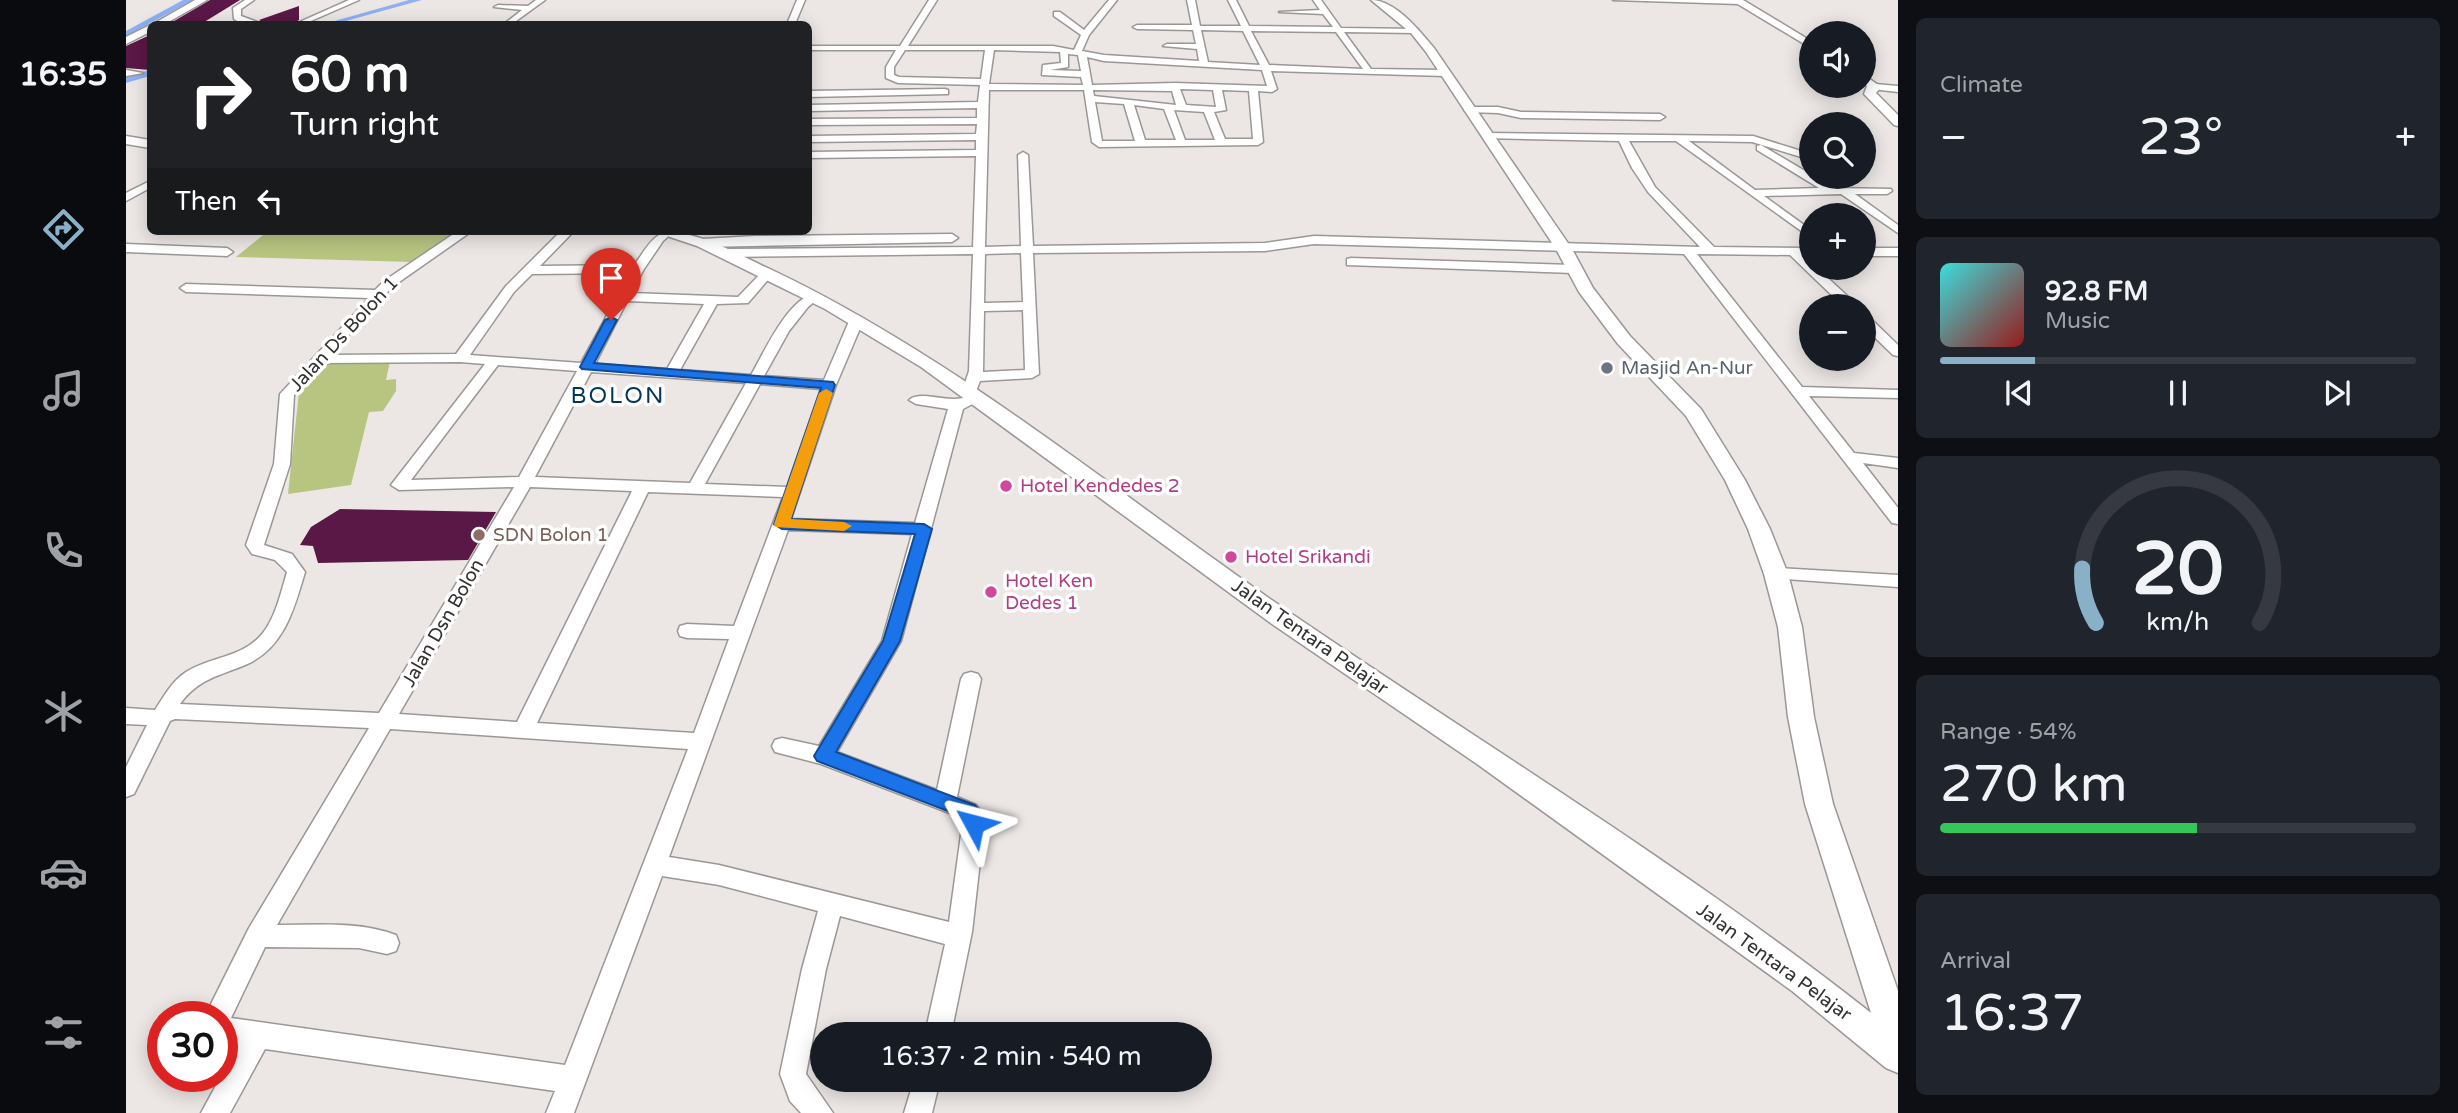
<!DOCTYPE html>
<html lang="en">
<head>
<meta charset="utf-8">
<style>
	:root { --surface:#171b24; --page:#20242c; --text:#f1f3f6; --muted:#9ea1a6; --line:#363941; --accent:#88b0c7 }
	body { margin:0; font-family:"Varela Round",sans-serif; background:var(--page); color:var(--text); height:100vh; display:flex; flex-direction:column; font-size:26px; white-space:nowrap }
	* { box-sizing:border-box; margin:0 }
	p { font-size:23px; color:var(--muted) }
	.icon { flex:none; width:38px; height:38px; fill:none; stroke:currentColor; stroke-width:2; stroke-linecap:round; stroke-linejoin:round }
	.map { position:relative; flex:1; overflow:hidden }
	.details { display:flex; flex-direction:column; gap:18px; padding:18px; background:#0d0f14; width:560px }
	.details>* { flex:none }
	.banner { position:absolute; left:21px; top:21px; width:665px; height:214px; border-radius:10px; box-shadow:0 4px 18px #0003; background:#202124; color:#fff; overflow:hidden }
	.fabs { position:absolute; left:1673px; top:21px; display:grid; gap:14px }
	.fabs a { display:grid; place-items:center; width:77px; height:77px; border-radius:50%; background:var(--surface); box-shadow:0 4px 18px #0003; font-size:35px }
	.speed { position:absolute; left:21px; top:1001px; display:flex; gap:14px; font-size:35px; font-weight:700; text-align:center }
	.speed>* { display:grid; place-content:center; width:91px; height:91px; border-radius:50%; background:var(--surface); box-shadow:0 4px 18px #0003; line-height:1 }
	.speed .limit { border:10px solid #d22; background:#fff; color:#111 }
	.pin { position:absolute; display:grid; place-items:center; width:60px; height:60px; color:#fff; margin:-72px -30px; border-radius:50% 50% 50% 0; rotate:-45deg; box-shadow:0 0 7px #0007 }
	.pin .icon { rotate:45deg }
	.me { position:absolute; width:77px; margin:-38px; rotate:308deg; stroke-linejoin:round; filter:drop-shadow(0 0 5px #0008) }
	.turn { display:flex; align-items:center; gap:24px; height:147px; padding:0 28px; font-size:32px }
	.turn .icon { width:91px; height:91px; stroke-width:2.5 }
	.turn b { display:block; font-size:49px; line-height:60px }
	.then { display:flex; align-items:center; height:66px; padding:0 28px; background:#0003; gap:14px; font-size:26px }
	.big { font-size:52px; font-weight:600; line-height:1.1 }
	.details .widget { flex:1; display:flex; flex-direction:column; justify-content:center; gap:10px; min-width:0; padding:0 24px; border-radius:10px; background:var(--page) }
	.details .dial { align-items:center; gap:0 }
	.dial svg { height:182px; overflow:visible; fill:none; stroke:var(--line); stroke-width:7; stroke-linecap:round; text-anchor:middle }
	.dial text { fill:var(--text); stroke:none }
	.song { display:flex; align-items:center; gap:21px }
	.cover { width:84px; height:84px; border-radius:10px; background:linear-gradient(135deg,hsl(180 70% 55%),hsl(0 70% 35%)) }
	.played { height:7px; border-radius:4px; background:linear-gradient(90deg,var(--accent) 20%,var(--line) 20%) }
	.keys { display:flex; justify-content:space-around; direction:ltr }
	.heat { display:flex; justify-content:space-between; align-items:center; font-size:38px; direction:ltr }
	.charge { height:10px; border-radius:5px; background:linear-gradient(90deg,#34c759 54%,var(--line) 0) }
	.trip { position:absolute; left:684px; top:1022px; width:402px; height:70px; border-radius:35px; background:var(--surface); box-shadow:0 4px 18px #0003; font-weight:600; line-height:70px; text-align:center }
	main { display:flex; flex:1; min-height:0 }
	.tabs { display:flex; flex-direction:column; width:126px; justify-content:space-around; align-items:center; background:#090b0e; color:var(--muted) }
	.tabs .icon { width:49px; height:49px }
	.tabs .selected { color:var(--accent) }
	.tabs b { font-size:32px; color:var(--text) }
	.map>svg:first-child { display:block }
	.green { fill:#b7c580 }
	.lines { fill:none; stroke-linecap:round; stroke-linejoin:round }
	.canal { fill:#8caff6; fill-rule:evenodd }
	.building { fill:#5a1846 }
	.street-casing { stroke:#9b9795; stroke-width:3 }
	.secondary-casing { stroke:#9b9795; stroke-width:3 }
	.street { fill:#fff; fill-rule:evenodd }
	.secondary { fill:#fff; fill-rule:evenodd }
	.route { fill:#1a73e8; stroke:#114b97; stroke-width:2 }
	.slow { fill:#f59e0b }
	.worship-dot { fill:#6b7280; stroke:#fff; stroke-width:2.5 }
	.hotel-dot { fill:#d1479c; stroke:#fff; stroke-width:2.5 }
	.education-dot { fill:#8d6e63; stroke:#fff; stroke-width:2.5 }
	.labels { text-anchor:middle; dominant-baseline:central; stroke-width:7; stroke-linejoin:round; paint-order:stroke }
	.street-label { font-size:19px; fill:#343231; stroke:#fff }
	.worship-label { font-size:19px; fill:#5b616d; stroke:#fff; text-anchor:start }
	.hotel-label { font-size:19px; fill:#b23c85; stroke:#fff; text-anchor:start }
	.education-label { font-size:19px; fill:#785e54; stroke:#fff; text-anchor:start }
	.quarter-label { font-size:23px; letter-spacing:2px; fill:#003658; stroke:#fff }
</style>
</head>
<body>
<main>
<nav class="tabs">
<b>16:35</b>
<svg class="icon selected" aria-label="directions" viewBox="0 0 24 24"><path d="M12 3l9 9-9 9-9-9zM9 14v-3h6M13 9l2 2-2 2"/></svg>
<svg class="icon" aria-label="music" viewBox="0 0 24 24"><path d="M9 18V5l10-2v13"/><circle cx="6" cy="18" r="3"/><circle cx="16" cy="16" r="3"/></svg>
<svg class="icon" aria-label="phone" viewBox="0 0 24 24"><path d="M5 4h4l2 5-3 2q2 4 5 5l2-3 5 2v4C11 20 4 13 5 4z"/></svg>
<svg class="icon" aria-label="climate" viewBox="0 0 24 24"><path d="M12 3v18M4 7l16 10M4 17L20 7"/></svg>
<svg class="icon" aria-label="car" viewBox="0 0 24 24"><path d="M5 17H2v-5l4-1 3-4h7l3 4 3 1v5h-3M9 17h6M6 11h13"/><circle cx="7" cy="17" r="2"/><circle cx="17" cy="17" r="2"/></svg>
<svg class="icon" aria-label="filters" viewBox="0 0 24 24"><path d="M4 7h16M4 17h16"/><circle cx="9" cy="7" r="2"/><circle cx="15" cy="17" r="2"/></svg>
</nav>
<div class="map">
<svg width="1772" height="1113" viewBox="0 0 1772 1113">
	<rect width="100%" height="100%" fill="#ece7e5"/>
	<g class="green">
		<path d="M142,231H333L285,262L110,257Z"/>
		<path d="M264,361L260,380L270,379V391L257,411L243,412L225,485L162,494L173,392L201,363Z"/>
	</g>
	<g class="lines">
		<g class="canal">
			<path d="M57,0H67L0,36V31Z"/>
			<path d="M283,0H296L209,24H198Z"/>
			<path d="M24,70V76L0,83V77Z"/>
		</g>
	</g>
	<g class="building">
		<path d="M84,0H114L75,24H43Z"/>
		<path d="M173,6V20L167,24H140L133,20Z"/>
		<path d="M24,35V70L0,68V46Z"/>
		<path d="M214,509L370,512L342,560L192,563L187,546L174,545L185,527Z"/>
	</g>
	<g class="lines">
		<g class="street-casing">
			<g id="street">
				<path d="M119,0H128L115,9V16L137,24H116L108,19L107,8Z"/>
				<path d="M223,0H233L178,24H169Z"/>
				<path d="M410,0H419L386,24H378L396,10L368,7L372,5L402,6Z"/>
				<path d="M671,0H679L669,24H661Z"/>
				<path d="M803,0H811L782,46H927L948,50L955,35L928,16V12H934L958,30L983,0H991L963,35L956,51L978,55L1073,61L1071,49L1037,46L1041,44H1070L1067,30L1011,29L1007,27L1011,25H1066L1061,0H1069L1074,26H1115L1102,0H1110L1123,26L1207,27L1197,14L1153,12L1194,10L1187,0H1195L1215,28L1292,29L1289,33L1218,32L1245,69L1319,70L1323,73L1319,76L1145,71L1151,89L1146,92L1132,91L1137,142L1132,145L973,147L966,142L958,90H863L859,247L895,246L892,155L897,152L902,155L907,246L1139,243L1188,236L1574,247L1522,192L1506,168L1493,141L1358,138V134L1361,133L1627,136L1685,154V160L1626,142L1563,141L1629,190L1693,188L1631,150V146L1635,145L1708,188L1765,189L1766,191L1761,194H1729L1772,225V233L1715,194L1638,196L1685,230V238L1550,141H1503L1529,187L1588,247L1685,248V256H1678L1685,263V268H1691L1729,303L1730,306H1717L1664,255L1571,254L1676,387L1772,390V398L1683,396L1728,453L1772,458V468L1737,463L1772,508V524L1766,523L1558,254L1188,244L1139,251L907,253L913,374L906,378L854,381L849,394L858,398L837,409L775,641L711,752L811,790L835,679L838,674L845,672L852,674L855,679L831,797L850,805L859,817L846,932L825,1034H799L819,944L714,916L700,969L680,1074L707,1113H675L664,1101L654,1074L676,969L692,911L593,885L536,876L448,1113H420L429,1091L139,1049L104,1113H75L112,1045L96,1043V1017H79L83,1008L123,928L243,728L49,719L44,721L8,794L0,797V767L21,725L0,724V708L29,710C38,696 46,681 60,672C86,656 117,658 137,633C150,616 155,592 161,572L149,560L126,554L120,545L148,464L154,394L243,298L60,292L54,288L60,284L249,290L258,281L332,231H346L266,287L205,355L330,354L380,286L435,231H448L414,266L508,265C520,250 527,231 548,231L537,241L518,269L505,293L612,297L637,271L641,270L647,274L622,303L591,304L554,370L625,375C639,351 660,302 688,293L694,297L682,307L663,331L638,376L698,380L724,319L731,315L738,319L710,385L665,519L789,523L822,409L790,404L783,400C795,389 823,405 843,396L836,392L843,371L847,254L598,257L592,253L598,249L847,247L850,156L682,158V152L850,150V140L682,142V136L850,134L851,124L682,125V119L851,118V108L682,111V105L852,102L854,85L772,83L760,78V67L770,50H682V46H774ZM1075,30L1117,31L1134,65L1082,62ZM1125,31L1210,32L1237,69L1143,65ZM779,50H859L855,79L773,77L768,75V67ZM868,50L934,52L935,63L917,65L916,75L955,77L957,85L863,84ZM942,54L952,55L955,71L924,70L942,67ZM961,57L978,61L1136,70L1141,86L1049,83L966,85ZM1054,89L1087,90L1090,107L1060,105ZM967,90L1046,91L1050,105L968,96ZM1096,90L1123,91L1127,139H1099L1088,112L1100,110ZM969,102L998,104L1009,141H976ZM1008,105L1038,109L1050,140H1019ZM1048,110L1078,112L1089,140H1059ZM895,253L897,302L858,303L859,254ZM504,273L455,363L344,355L388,292L406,274ZM501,301L578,304L541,369L469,364ZM897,310L899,370L857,372L858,311ZM334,362L359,364L265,485L273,490L388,487L253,713L54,704C72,679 93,676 119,665C158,649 168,609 179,572L166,554L138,545L164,464L168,395L197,363ZM372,365L451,371L393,477L285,480ZM465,372L620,383L564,483L409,477ZM634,384L695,389L661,487L579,484ZM404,487L506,491L391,722L273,714ZM522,492L657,497L608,626L561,624L554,626L552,631L554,636L561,638L603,639L568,733L411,723ZM662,530L786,534L756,641L693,746L656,738L649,740L646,746L649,752L695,764L834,817L837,820L823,922L593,865L543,857ZM264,729L562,749L439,1065L105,1018L139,947L233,948L261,954L270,951L273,943L270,935C233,921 191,925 151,925Z"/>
				<path d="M1487,0H1614L1617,2L1613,4Z"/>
				<path d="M0,70L17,73L0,76Z"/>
				<path d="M1749,84L1772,86V92L1746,89L1745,87Z"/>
				<path d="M819,89L822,90V94L682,97V91Z"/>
				<path d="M1343,107H1372L1395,112L1534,114L1539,117L1534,120L1395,118L1372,113L1340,112L1338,110Z"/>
				<path d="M24,181V188L0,201V193Z"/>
				<path d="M629,236L826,234L832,238L826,242L576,247L570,243L576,239Z"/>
				<path d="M0,244L101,248L107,252L101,256L0,252Z"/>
				<rect x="1738" y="248" width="34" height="8"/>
				<path d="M1225,258L1447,265L1453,269L1447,273L1221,265V259Z"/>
				<path d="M1738,316L1743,317L1772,345V356L1767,355L1738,327Z"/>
				<path d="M1650,568L1772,575V587L1644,578L1641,574L1644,570Z"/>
				<path d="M788,1080H814L806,1113H778Z"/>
			</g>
		</g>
		<g class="secondary-casing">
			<g id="secondary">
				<path d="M69,0H81L39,24H27Z"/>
				<path d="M1245,0C1269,0 1293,30 1308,48L1446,249L1467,288L1504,336L1575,409L1619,480L1644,529L1662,574L1676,627L1688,717L1707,804L1772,991V1073L1760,1068L1666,991L1351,764L1146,624L795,367L699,309L571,246L535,234L532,231C575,231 610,254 648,271C834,360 994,496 1163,612C1358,745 1560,867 1745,1013L1679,804L1662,717L1652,627L1638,574L1622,529L1599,480L1560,416L1492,344L1453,292L1430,249L1300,52L1285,33Z"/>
				<path d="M1605,0H1617L1685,41V48Z"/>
				<path d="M24,25V32L0,44V37Z"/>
				<path d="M1738,75L1755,87L1750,93L1772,115V126L1768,125L1738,94L1741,86L1738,84Z"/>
				<path d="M0,136L24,140V148L0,144Z"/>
			</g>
		</g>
		<use href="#street" class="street"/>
		<use href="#secondary" class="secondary"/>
	</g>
	<path class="route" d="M485,317L491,320L468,363L707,382L709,385L665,519L798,524L806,529L774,641L710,752L849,805L858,817L855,830L848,832L841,830L835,816L691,761L688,756L757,641L789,534L656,529L648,524L695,388L456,369L454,367L479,320Z"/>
	<path class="slow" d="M700,389L707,393L665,519L718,522L726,526L718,531L650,527L648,524L693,393Z"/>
	<circle class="worship-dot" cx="1481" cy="368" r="7"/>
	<g class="hotel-dot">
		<circle cx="880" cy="486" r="7"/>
		<circle cx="1105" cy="557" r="7"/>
		<circle cx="865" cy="592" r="7"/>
	</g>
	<circle class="education-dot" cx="353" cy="535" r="7"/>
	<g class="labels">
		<g class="street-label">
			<text transform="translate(218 334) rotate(-47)">Jalan Ds Bolon 1</text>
			<text transform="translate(317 623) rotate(-60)">Jalan Dsn Bolon</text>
			<text transform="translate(1184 637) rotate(35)">Jalan Tentara Pelajar</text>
			<text transform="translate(1648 962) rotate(36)">Jalan Tentara Pelajar</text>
		</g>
		<g class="worship-label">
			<text x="1495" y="368">Masjid An-Nur</text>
		</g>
		<g class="hotel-label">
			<text x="894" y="486">Hotel Kendedes 2</text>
			<text x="1119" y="557">Hotel Srikandi</text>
			<text x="879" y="581">Hotel Ken<tspan x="879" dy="22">Dedes 1</tspan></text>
		</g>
		<g class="education-label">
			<text x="367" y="535">SDN Bolon 1</text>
		</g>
		<g class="quarter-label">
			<text x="492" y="396">BOLON</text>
		</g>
	</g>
</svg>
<div class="fabs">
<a><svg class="icon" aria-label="sound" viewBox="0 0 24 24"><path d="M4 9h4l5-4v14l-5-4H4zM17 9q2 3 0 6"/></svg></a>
<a><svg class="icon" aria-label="search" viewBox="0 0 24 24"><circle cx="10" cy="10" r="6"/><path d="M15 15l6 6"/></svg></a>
<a>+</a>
<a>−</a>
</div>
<div class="speed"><div class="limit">30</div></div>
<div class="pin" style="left:485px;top:320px;background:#d93025"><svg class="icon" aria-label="arrive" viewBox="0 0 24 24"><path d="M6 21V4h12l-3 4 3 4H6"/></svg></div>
<svg class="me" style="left:848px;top:824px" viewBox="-20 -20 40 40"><path d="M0-17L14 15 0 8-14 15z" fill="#1a73e8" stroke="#fff" stroke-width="4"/></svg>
<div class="trip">16:37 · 2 min · 540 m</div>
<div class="banner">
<div class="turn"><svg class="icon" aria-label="right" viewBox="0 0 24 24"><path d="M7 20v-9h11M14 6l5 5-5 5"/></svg><div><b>60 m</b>Turn right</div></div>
<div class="then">Then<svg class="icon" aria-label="left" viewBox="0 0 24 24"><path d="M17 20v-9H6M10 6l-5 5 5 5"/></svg></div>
</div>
</div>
<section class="details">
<div class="widget"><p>Climate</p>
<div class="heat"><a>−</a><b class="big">23°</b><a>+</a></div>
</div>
<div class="widget">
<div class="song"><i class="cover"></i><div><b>92.8 FM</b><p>Music</p></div></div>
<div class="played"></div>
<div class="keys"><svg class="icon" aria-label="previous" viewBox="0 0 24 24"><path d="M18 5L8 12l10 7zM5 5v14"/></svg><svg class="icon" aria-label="pause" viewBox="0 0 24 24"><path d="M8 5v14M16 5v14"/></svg><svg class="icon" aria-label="next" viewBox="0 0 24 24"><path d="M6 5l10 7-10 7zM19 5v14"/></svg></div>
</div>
<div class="widget dial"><svg viewBox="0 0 100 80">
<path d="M14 69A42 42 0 1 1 86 69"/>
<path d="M14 69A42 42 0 0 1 8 45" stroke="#88b0c7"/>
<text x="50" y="56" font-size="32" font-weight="700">20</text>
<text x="50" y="72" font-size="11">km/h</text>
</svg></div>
<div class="widget"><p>Range · 54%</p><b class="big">270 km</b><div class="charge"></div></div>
<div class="widget"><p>Arrival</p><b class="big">16:37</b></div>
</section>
</main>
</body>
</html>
